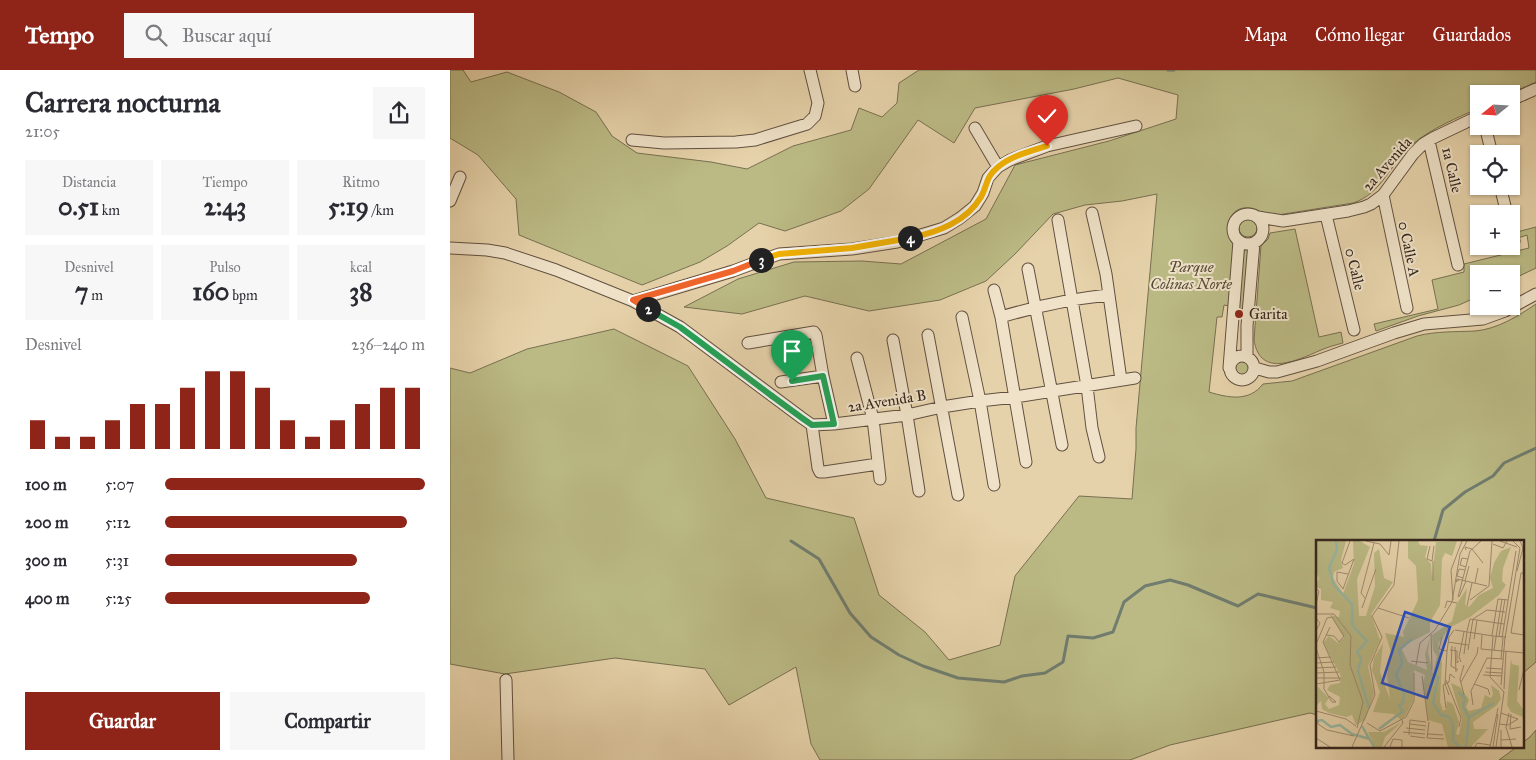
<!DOCTYPE html>
<html lang="es">
<meta charset="utf-8">
<style>
:root{--surface:#fff;--page:#f7f7f7;--text:#2b2b33;--muted:#7c7c81;--accent:#8f2418}
body{margin:0;font-family:"IM FELL Great Primer",serif;background:var(--page);color:var(--text);height:100vh;display:flex;flex-direction:column;font-size:19px;white-space:nowrap}
*{box-sizing:border-box;margin:0}
p{font-size:16px;color:var(--muted)}
.icon{flex:none;width:28px;height:28px;fill:none;stroke:currentColor;stroke-width:2;stroke-linecap:round;stroke-linejoin:round}
.map{position:relative;flex:1;overflow:hidden}
.panel{display:flex;flex-direction:column;background:var(--surface);width:450px}
.panel>*{flex:none}
.needle{width:32px;rotate:252deg}
.tools{position:absolute;left:1020px;top:15px;display:grid;gap:10px}
.tools a{display:grid;place-items:center;width:50px;height:50px;border-radius:0px;background:var(--surface);box-shadow:0 1px 4px #0004;font-size:25px}
.pin{position:absolute;display:grid;place-items:center;width:42px;height:42px;color:#fff;margin:-51px -21px;border-radius:50% 50% 50% 0;rotate:-45deg;box-shadow:0 0 5px #0007}
.pin .icon{rotate:45deg}
.km{position:absolute;width:25px;height:25px;margin:-12px;border-radius:50%;background:#222;color:#fff;font-size:14px;line-height:25px;text-align:center}
.round{display:grid;place-items:center;flex:none;width:52px;height:52px;border-radius:0px;background:var(--page)}
.overview{display:flex;align-items:center;justify-content:space-between;height:85px;padding:0 25px}
h1{font-size:28px;font-weight:800;line-height:38px}
.figures{display:grid;grid-template-columns:repeat(3,1fr);gap:8px;height:85px;padding:5px 25px}
.figures div{display:grid;align-content:center;border-radius:0px;background:var(--page);text-align:center}
.figures b{font-size:25px;font-weight:800}
.figures small{font-size:14px;font-weight:400}
.figures p{font-size:14px}
.chart{height:140px;padding:10px 25px}
.chart p{display:flex;justify-content:space-between}
.chart svg{width:100%;height:90px;margin-top:5px;stroke:var(--accent);stroke-width:6}
.button{display:flex;gap:10px;margin-top:auto;padding:10px 25px}
.button a{flex:1;height:58px;border-radius:0px;background:var(--accent);color:#fff;font-size:20px;font-weight:800;line-height:58px;text-align:center}
.button a+a{background:var(--page);color:var(--text)}
ul{padding:0 25px;list-style:none;font-size:16px}
li{display:grid;grid-template-columns:80px 60px 1fr;align-items:center;height:38px}
li i{height:12px;border-radius:6px;background:var(--accent)}
header{display:flex;align-items:center;gap:30px;box-sizing:border-box;height:70px;padding:0 25px;background:var(--accent);color:#fff}
header strong{font-size:24px}
nav{display:flex;gap:28px;margin-inline-start:auto;font-size:18px}
.search{width:350px;height:45px;background:var(--page);display:flex;align-items:center;gap:12px;box-sizing:border-box;padding:0 18px;border-radius:0px;color:var(--muted);font-size:19px}
main{display:flex;flex:1;min-height:0}
.map>svg:first-child{display:block}
.green{fill:#bbba85;stroke:#787051}
.lines{fill:none;stroke-linecap:round;stroke-linejoin:round}
.stream{stroke:#707d6f;stroke-width:3}
.minor-casing{stroke:#615040;stroke-width:13}
.minor{stroke:#efe2c8;stroke-width:11}
.split-1-casing{stroke:#fff;stroke-width:10}
.split-2-casing{stroke:#fff;stroke-width:10}
.split-3-casing{stroke:#fff;stroke-width:10}
.split-4-casing{stroke:#fff;stroke-width:10}
.split-5-casing{stroke:#fff;stroke-width:10}
.split-1{stroke:#22a559;stroke-width:6}
.split-2{stroke:#22a559;stroke-width:6}
.split-3{stroke:#f0652b;stroke-width:6}
.split-4{stroke:#f5b400;stroke-width:6}
.split-5{stroke:#f5b400;stroke-width:6}
.poi-dot{fill:#8f2418;stroke:#efe2c8;stroke-width:2}
.labels{text-anchor:middle;dominant-baseline:central;stroke-width:4;stroke-linejoin:round;paint-order:stroke}
.street-label{font-size:15px;fill:#35251d;stroke:#efe2c8}
.park-label{font-size:15px;font-style:italic;fill:#564a37;stroke:#efe2c8}
.poi-label{font-size:15px;fill:#35251d;stroke:#efe2c8;text-anchor:start}
.inset-river{fill:none;stroke:#97b8a5;stroke-width:2.5}
.inset-road{fill:none;stroke:#9f8d72;stroke-width:1}
.view{fill:#1d4ed8;fill-opacity:0.15;stroke:#1d4ed8;stroke-width:2.5}
.inset-edge{fill:none;stroke:#35251d;stroke-width:2.5}
</style>
<header>
<strong>Tempo</strong>
<div class="search"><svg class="icon" aria-label="search" viewBox="0 0 24 24"><circle cx="10" cy="10" r="6"/><path d="M15 15l6 6"/></svg>Buscar aquí</div>
<nav><a>Mapa</a><a>Cómo llegar</a><a>Guardados</a></nav>
</header>
<main>
<section class="panel">
<div class="overview"><div><h1>Carrera nocturna</h1><p>21:05</p></div><a class="round"><svg class="icon" aria-label="share" viewBox="0 0 24 24"><path d="M12 15V3M7 8l5-5 5 5M5 13v7h14v-7"/></svg></a></div>
<div class="figures">
<div><p>Distancia</p><b>0.51<small> km</small></b></div>
<div><p>Tiempo</p><b>2:43</b></div>
<div><p>Ritmo</p><b>5:19<small> /km</small></b></div>
</div>
<div class="figures">
<div><p>Desnivel</p><b>7<small> m</small></b></div>
<div><p>Pulso</p><b>160<small> bpm</small></b></div>
<div><p>kcal</p><b>38</b></div>
</div>
<div class="chart"><p><span>Desnivel</span>236–240 m</p>
<svg viewBox="0 0 160 44" preserveAspectRatio="none"><path d="M5 44V30M15 44V38M25 44V38M35 44V30M45 44V22M55 44V22M65 44V14M75 44V6M85 44V6M95 44V14M105 44V30M115 44V38M125 44V30M135 44V22M145 44V14M155 44V14"/></svg>
</div>
<ul>
<li><b>100 m</b>5:07<i style="width:100%"></i></li>
<li><b>200 m</b>5:12<i style="width:93%"></i></li>
<li><b>300 m</b>5:31<i style="width:74%"></i></li>
<li><b>400 m</b>5:25<i style="width:79%"></i></li>
</ul>
<div class="button"><a>Guardar</a><a>Compartir</a></div>
</section>
<div class="map">
<svg width="1086" height="690" viewBox="0 0 1086 690">
<rect width="100%" height="100%" fill="#e6d2aa"/>
<filter id="stains"><feTurbulence type="fractalNoise" baseFrequency=".004" numOctaves="4"/><feColorMatrix values="0 0 0 0 .2 0 0 0 0 .09 0 0 0 0 .02 0 0 0 .5 -.17"/></filter>
<radialGradient id="worn" r=".72"><stop offset=".6" stop-color="#630" stop-opacity="0"/><stop offset="1" stop-color="#630" stop-opacity=".3"/></radialGradient>
<path class="green" d="M0 0H13L21 12 57 2 109 22 146 42 162 66 187 83 261 92 297 99 343 76 401 60 409 38 432 47 447 33 449 13 469 0H1086V12L1060 24H1029V38C1007 48 982 58 963 74 941 92 932 124 903 133L815 147C806 134 784 134 779 151 776 161 782 165 784 173 785 179 783 187 782 193 781 207 780 221 779 236L774 235 772 247H767L759 322C779 328 799 332 813 314L842 311 967 266C986 261 1006 262 1025 261 1048 259 1068 246 1086 234V592L1072 604V471H867V645L860 643 720 675 680 690H370L361 674 346 597 279 635 255 599 165 588 55 604 0 594V298L20 303 77 279 164 259 238 296 285 369 316 428 404 448 429 525 475 562 499 590 550 575 565 506 629 426 682 429 686 379V358L707 124 672 131 635 135 603 144 565 184 536 211 490 230 419 241 355 226 292 244 234 237 288 209 344 192 412 191 451 194 536 149 565 95 659 71 726 49 728 25 668 8 624 19 525 38 504 73 468 50 419 119 391 141 335 161 309 153 277 176 250 192 192 215 69 165 66 129 28 85 0 68Z
M789 158a9 9 0 1 1 18 0a9 9 0 1 1-18 0Z
M1086 157V198L1061 210V204H1029V226L1009 235 968 246 926 261 924 254 988 239 982 210 1014 202V194L1079 178 1077 165 1068 168 1067 162Z
M845 159 869 267 891 262 893 273C885 275 878 277 871 280 848 290 810 309 804 270L811 176 818 169 820 163Z
M796 179H798L795 239 788 238 794 180Z
M784 298a9 9 0 1 1 18 0a9 9 0 1 1-18 0Z
M1086 660V690H1049L1068 676H1072V673L1080 667Z"/>
<g class="lines">
<path class="stream" d="M718 0H724
M341 471 369 489 400 543 421 567 449 585 473 596 508 608 554 612 572 606 595 603 613 592 618 566 643 568 663 562 674 532 695 516 720 510 738 515 788 536 808 524 867 538
M984 471 993 440 1015 422 1043 406 1054 393 1086 378"/>
<g class="minor-casing">
<path id="minor" d="M402 0 405 16
M1061 30 1086 19
M1035 56 1042 84
M525 58 548 97
M182 70 214 73 286 72 305 70 357 54 365 46 368 33 360 0
M979 71 1008 195
M1050 116 1057 144
M933 125 957 238
M0 131 10 107
M642 143 656 204 671 310
M783 159a15 15 0 1 1 30 0a15 15 0 1 1-30 0Z
M876 145 904 260
M808 147 833 151 898 141 914 137 921 134 933 125 963 84 973 74 983 68 1029 46
M608 150 637 316 642 358 649 387
M1061 162 1064 171
M0 178 37 180 55 183 106 200 183 231 230 257 352 348 362 355 384 354 457 345 492 337 530 331 565 327 685 308
M578 199 612 375
M544 220 551 247 576 392
M183 231 283 201 329 184 402 179 447 172 494 158 510 148 525 136 533 123 538 108 548 97 560 90 597 76 686 56
M512 247 530 331 544 415
M551 247C587 236 621 229 658 225
M478 265 508 425
M443 270 457 345 469 421
M298 273 364 262 366 265 373 306 384 354
M780 298a12 12 0 1 1 24 0a12 12 0 1 1-24 0Z
M797 287V256L804 173
M407 288 423 349 430 409
M779 298 789 171
M805 298 819 302H827L867 291 944 263 974 254 1033 249 1055 241 1086 224
M331 312 373 306
M362 355 368 398 370 402H374L428 394
M56 610 58 690"/>
</g>
<use href="#minor" class="minor"/>
</g>
<g class="lines">
<g class="split-1-casing">
<path id="split-1" d="M322 326 352 348 362 355 384 354 373 306 342 311"/>
</g>
<g class="split-2-casing">
<path id="split-2" d="M198 239 230 257 322 326"/>
</g>
<g class="split-3-casing">
<path id="split-3" d="M198 239 183 230 283 201 311 190"/>
</g>
<g class="split-4-casing">
<path id="split-4" d="M311 190 329 184 402 178 460 168"/>
</g>
<g class="split-5-casing">
<path id="split-5" d="M460 168C488 162 516 152 531 127 538 114 535 108 548 97 561 86 581 81 597 76"/>
</g>
<use href="#split-1" class="split-1"/>
<use href="#split-2" class="split-2"/>
<use href="#split-3" class="split-3"/>
<use href="#split-4" class="split-4"/>
<use href="#split-5" class="split-5"/>
</g>
<circle class="poi-dot" cx="789" cy="244" r="5"/>
<g class="labels">
<g class="street-label">
<text transform="translate(937 94) rotate(-49)">2a Avenida</text>
<text transform="translate(1002 100) rotate(77)">1a Calle</text>
<text transform="translate(959 179) rotate(78)">0 Calle A</text>
<text transform="translate(905 199) rotate(76)">0 Calle</text>
<text transform="translate(437 331) rotate(-9)">2a Avenida B</text>
</g>
<g class="park-label">
<text x="741" y="197">Parque<tspan x="741" dy="17">Colinas Norte</tspan></text>
</g>
<g class="poi-label">
<text x="799" y="244">Garita</text>
</g>
</g>
<g transform="translate(866 470)">
<rect width="208" height="208" fill="#e6d2aa"/>
<path d="M0 1H30L25 20 27 28 18 32 17 38 27 54 38 24 37 1H44L54 7 41 39 43 76H50L59 46 58 13 63 9 68 38 77 42 55 74 64 100 52 126 58 154 49 180 40 185 36 175 30 177 13 173 6 169 5 161 0 166V145L13 158 9 164 13 169 23 165 24 157 11 150 14 145 24 143 25 136 7 103 13 96 22 103 28 98 14 75 23 77 24 71 14 68 17 62 5 60V49L0 47 3 38 0 32ZM92 1H102L104 5 112 6 109 17 115 24 116 38 120 2 141 1 136 16 129 13 126 19 124 65 114 82V92L85 107 92 122 111 130 109 114 114 97 112 112 117 134 121 116 117 110 116 95 136 81 140 65 151 48 149 65 153 67 163 55 177 48 174 38 178 23 185 11 195 7 187 28 186 41 190 45 183 55 154 77 133 88 122 104 126 123 124 162 127 171 130 169 131 161 137 164 143 182 140 194 143 195 146 179 135 143 144 147 153 160 150 167 153 171 165 168 169 155 175 158 177 154 175 145 183 151 185 159 181 165 157 182 158 189H172L155 207H132L126 184 112 180 107 143 109 135 98 130 97 161 89 176 85 180 78 174 57 172 64 152 56 130 58 118 67 103 64 132 74 159 71 135 75 112 69 93 88 97 87 92 102 60 100 26 92 18ZM195 119 196 124 203 126 201 161 207 169V177L195 172 191 165ZM86 182 69 197 66 207H59L52 192H68Z" fill="#bbba85"/>
<path class="inset-river" d="M20 1 21 9 13 28 18 45 36 64V85L51 101 41 112 45 119 42 131 53 168M124 123 119 134 122 138 117 163 125 175 133 177 137 185V201L144 207M142 152 149 158 147 166 153 178 150 207M153 177 178 163M0 181 6 180 15 187 24 185 36 194 54 199M46 186 58 207M63 189 87 171 83 166 87 163 88 154 80 135 86 123 83 110 96 99"/>
<path class="inset-road" d="M34 1 26 23 29 25 38 19M50 1 64 4 73 15 75 1M184 1 201 7M177 4 187 8 191 1M114 6 111 19 116 21 118 6M150 10 149 7 156 9 167 23M150 27 144 25 146 18 152 19M201 31 207 8 204 1M208 33H205L195 93 208 95M147 38 141 36 143 29 149 30M143 40 140 42 141 39 171 46M117 41V21M149 41 153 26M159 43 162 28M0 48 3 51 0 65M27 49 38 19M27 49 21 41V32L32 34M142 57 154 11 165 1M143 57 150 41M49 58 45 53 58 3M137 60 135 30 146 1M154 60 173 46 176 1M151 66 156 43M46 68 60 29M62 68 93 78M129 68 131 61 141 63M0 74H18L35 96 34 125 47 162 41 188M0 78 4 83 0 91M139 90 177 96M151 91 154 79 188 84M115 94 116 130M166 95 165 109 208 113M176 95 182 59 192 60M183 96 189 59M126 97 123 109 131 111M186 98 200 11M189 98 204 8 197 1M158 99 161 80M1 102 11 78 16 77 28 96 23 102 18 96 10 95M7 102 14 87M132 102 152 105M136 106 135 126 142 130M139 107 140 132M0 108 8 132V149L16 162H20L13 156M134 110 141 111V123L143 121M152 110 157 79 171 70 189 72M178 110 186 59M148 114 151 92M0 118 15 117M185 119 187 98M95 121 112 123M145 122 143 117 148 92M0 123 18 122M100 125 104 103 119 90 136 62 144 14 151 1M148 125 144 139 148 155M0 128 20 127M170 128 186 129M169 132 186 133M0 133 23 132M167 135 186 136M106 136 112 181M0 138H25M130 140 145 178 143 187M145 142 161 114 162 107M0 144 24 140 7 102M158 144 172 149 174 155M185 145 189 97M188 149 190 111M203 150 208 129M133 155 129 144 131 111 133 97 138 90M157 165 155 151 171 118 187 119M130 168 127 145 133 142 134 134 139 138M0 171 30 179 40 186M193 173 190 187 196 207M195 174 194 189 205 187M2 181V184L11 190 38 196M51 183 64 191 90 177 98 161V133M94 184 110 186M183 184 192 185 202 179 185 173M90 188 109 190M185 190V207M87 192 109 194M112 194 127 195M93 195 94 180 110 182M94 196 109 198M0 198 14 207M111 198 128 199M111 198 113 182M185 200 200 199M36 207 59 155 54 125 66 97 56 76 78 45 83 1M68 207 87 183 86 180M74 207 77 199 86 200V207M159 207 161 203 174 205M174 207 182 168M177 207 182 174M180 207 188 152 174 137 177 96 190 97"/>
<path class="view" d="M89 72 134 87 111 158 66 143Z"/>
<rect width="208" height="208" class="inset-edge"/>
</g>
<rect width="100%" height="100%" filter="url(#stains)"/>
<rect width="100%" height="100%" fill="url(#worn)"/>
</svg>
<div class="tools">
<a><svg class="needle" viewBox="-14 -14 28 28"><path d="M0-13l5 13h-10z" fill="#e53935"/><path d="M0 13l5-13h-10z" fill="#7c7c81"/></svg></a>
<a><svg class="icon" aria-label="locate" viewBox="0 0 24 24"><circle cx="12" cy="12" r="6"/><path d="M12 2v4M12 18v4M2 12h4M18 12h4"/></svg></a>
<a>+</a>
<a>−</a>
</div>
<div class="pin" style="left:342px;top:311px;background:#1e9e55"><svg class="icon" aria-label="arrive" viewBox="0 0 24 24"><path d="M6 21V4h12l-3 4 3 4H6"/></svg></div>
<div class="pin" style="left:597px;top:76px;background:#d93025"><svg class="icon" aria-label="check" viewBox="0 0 24 24"><path d="M5 12l5 5 9-10"/></svg></div>
<b class="km" style="left:198px;top:239px">2</b>
<b class="km" style="left:311px;top:190px">3</b>
<b class="km" style="left:460px;top:168px">4</b>
</div>
</main>
